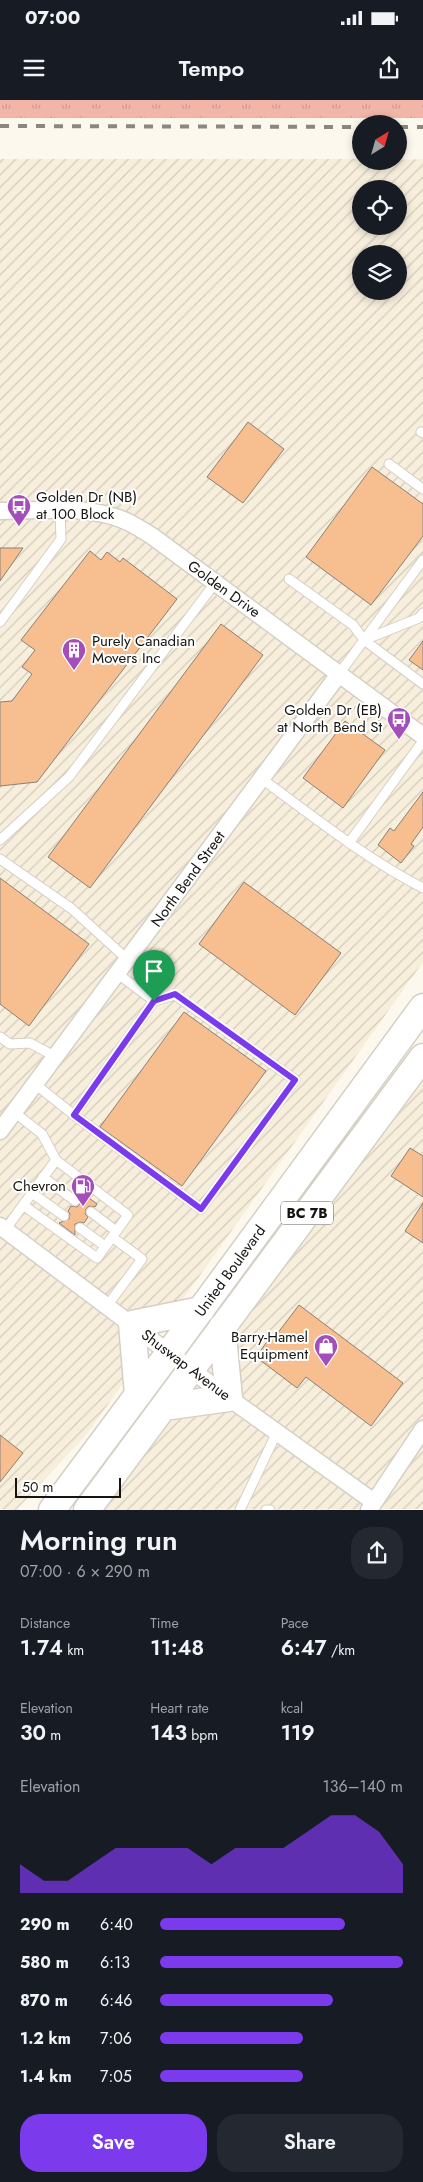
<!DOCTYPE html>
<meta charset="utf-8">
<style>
:root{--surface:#171b24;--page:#242831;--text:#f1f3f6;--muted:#9ea1a6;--accent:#7c3aed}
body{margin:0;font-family:Jost,sans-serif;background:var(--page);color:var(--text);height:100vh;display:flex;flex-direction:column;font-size:19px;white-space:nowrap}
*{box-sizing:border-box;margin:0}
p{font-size:16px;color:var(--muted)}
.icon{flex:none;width:28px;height:28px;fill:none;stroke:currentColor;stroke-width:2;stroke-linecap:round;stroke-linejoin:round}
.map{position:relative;height:1410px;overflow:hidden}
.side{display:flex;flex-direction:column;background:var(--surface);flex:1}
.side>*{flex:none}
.needle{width:32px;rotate:37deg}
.buttons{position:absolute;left:352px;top:15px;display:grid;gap:10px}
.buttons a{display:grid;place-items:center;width:55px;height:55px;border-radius:50%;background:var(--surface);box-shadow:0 2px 8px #0003;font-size:25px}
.scale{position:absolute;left:15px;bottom:12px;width:106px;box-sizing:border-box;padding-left:5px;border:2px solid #161410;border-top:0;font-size:14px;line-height:18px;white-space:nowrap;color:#161410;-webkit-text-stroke:4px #fff;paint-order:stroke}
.pin{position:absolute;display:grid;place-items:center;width:42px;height:42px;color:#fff;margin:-51px -21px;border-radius:50% 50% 50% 0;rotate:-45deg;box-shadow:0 0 5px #0007}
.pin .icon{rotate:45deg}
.round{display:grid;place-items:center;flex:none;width:52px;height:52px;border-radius:20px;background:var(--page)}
.overview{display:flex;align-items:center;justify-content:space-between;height:85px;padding:0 20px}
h1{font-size:28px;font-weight:600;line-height:38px}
.figures{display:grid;grid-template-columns:repeat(3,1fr);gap:8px;height:85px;padding:5px 20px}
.figures div{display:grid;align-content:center}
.figures b{font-size:21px;font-weight:600}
.figures small{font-size:14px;font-weight:400}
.figures p{font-size:14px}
.chart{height:140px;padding:10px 20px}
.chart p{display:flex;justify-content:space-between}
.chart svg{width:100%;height:90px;margin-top:5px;fill:var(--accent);opacity:.7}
.primary-button{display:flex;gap:10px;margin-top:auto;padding:10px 20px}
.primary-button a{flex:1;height:58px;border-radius:20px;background:var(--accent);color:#fff;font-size:20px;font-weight:600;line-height:58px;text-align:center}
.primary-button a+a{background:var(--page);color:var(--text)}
ul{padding:0 20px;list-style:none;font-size:16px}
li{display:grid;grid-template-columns:80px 60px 1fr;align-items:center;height:38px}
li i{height:12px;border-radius:6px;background:var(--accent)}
.status{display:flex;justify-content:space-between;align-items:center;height:35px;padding:0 25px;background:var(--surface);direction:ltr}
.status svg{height:14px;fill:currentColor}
header{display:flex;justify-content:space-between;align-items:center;height:65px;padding:0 20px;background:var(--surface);font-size:22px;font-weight:600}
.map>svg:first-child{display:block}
.industrial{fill:url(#industrial-furrows);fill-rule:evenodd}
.grass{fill:url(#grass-tufts)}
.building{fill:#f7be90;stroke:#898078}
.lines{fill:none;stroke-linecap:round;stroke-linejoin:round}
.service-casing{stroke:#d5d0c5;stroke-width:11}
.minor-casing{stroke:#d5d0c5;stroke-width:19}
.primary-casing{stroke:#d5d0c5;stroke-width:29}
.service{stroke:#fff;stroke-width:9}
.minor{stroke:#fff;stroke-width:16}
.primary{stroke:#fff;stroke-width:26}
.rail{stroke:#8b8780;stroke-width:4;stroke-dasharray:9 9;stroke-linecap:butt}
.route-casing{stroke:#fff;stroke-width:10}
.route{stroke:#7c3aed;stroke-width:6}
.labels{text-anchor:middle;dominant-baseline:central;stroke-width:4;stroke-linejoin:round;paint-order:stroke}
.shield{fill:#fff;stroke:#5c5a58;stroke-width:1}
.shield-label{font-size:14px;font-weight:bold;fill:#161410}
.poi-label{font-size:15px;fill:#161410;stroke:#fff;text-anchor:end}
.street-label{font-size:15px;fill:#161410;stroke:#fff}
</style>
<div class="status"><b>07:00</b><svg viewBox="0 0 49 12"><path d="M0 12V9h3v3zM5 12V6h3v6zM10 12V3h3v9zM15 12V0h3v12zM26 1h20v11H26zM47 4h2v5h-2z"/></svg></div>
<header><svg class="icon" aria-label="menu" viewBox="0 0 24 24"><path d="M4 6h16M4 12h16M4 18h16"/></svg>Tempo<svg class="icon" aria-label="share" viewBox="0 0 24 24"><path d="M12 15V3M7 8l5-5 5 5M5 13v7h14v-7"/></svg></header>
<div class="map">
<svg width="423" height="1410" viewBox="0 0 423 1410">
<defs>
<pattern id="industrial-furrows" width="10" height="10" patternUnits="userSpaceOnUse" patternTransform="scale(1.25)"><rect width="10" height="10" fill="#f7eedc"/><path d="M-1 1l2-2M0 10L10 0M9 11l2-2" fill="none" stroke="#d3cbbc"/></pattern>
<pattern id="grass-tufts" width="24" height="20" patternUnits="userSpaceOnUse" patternTransform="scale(1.25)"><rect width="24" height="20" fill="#f1b6a7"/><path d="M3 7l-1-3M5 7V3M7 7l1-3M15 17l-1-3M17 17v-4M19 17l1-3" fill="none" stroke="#ce9c8f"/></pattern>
</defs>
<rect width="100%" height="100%" fill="#fdf8ed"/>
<path class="industrial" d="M0 59H361V61L423 59V862L87 1334 16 1410 0 1409ZM361 89H399V126H361ZM361 154H399V191H361Z
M423 982V1409L94 1410 121 1375Z"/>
<path class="grass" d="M0 0H423V18H0Z"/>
<path class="building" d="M248 322 284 349 243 403 207 377Z
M372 367 423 404V436L371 505 306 457Z
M0 448H23L0 481Z
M90 451 101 460 107 452 120 462 123 458 177 499 37 682 0 686V602L12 601 32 574 22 567 35 550 21 540Z
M221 524 263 555 90 788 48 757Z
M423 541V570L409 560Z
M345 621 385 650 343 708 303 678Z
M423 692V727L411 744 414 746 401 763 378 745 390 728 394 731Z
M0 778 89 844 29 926 0 904Z
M244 782 341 853 295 915 199 844Z
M184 912 266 971 182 1086 100 1027Z
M410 1048 423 1056V1097L391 1076Z
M81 1092 97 1104 95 1107 89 1106 86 1109 85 1114 88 1117 84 1123 80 1122 75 1124V1135L59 1123 69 1119 70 1114 68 1111 71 1106 77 1107 80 1104 81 1099 78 1096Z
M423 1103V1143L405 1131Z
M299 1205 403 1283 371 1326 306 1277 297 1288 256 1257 271 1236 274 1238Z
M0 1335 23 1353 0 1382Z"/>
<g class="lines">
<g class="service-casing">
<path id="service" d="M421 332 423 333
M389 364 423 389
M289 479 353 525 364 540 423 584
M0 522 61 439 60 411
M364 540 419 518 423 513
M339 574 423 460
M262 679C314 717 365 758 423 788
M0 740 69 677 215 483
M349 743 423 641
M0 759 72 809 128 860
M0 937 10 944 30 943 56 957
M35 984 74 1015 154 901 118 874
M74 1015 201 1109 295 980 175 895 154 901
M43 1077 75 1101
M32 1093 64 1116
M23 1105 97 1158 128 1115 56 1060
M91 1112 116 1131
M80 1128 105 1146
M5 1130 56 1060 42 1034 14 1012
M107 1206 142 1159 112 1137
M240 1410 277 1332
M266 1410H270"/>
</g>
<g class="minor-casing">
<path id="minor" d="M0 411C40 411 91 404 128 422 136 426 144 431 152 436L423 636
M0 1031 339 574
M0 1126 229 1298 374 1402
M369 1410 423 1329"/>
</g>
<g class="primary-casing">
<path id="primary" d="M138 1295 132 1224 201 1210
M164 1307 229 1298 222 1227
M52 1410 169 1253 423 907
M87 1410 423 957"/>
</g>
<use href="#service" class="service"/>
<use href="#minor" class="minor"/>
<use href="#primary" class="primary"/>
<path class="rail" d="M0 26 361 27
M399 27H423"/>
</g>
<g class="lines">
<g class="route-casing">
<path id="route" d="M175 894 295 980 201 1109 74 1015 154 901Z"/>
</g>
<use href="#route" class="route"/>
</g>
<defs>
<g id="bus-pin" transform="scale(1.25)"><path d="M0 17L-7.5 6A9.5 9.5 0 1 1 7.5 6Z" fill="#a44ebb" stroke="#fff"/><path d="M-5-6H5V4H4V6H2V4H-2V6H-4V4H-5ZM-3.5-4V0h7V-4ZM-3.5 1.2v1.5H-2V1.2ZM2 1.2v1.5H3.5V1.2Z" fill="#fff"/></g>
<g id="building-pin" transform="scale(1.25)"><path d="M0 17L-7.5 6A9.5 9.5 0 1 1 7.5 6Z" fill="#a44ebb" stroke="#fff"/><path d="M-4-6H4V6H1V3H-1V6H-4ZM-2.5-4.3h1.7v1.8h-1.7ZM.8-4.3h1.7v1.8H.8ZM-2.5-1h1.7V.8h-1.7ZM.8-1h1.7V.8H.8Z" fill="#fff"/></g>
<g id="fuel-pin" transform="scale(1.25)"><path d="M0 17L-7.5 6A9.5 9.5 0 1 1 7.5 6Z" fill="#a44ebb" stroke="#fff"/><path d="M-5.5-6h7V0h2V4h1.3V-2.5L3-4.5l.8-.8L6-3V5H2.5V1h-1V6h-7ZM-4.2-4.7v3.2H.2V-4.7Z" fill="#fff"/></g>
<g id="shop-pin" transform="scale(1.25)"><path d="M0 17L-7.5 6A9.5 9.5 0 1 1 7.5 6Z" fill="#a44ebb" stroke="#fff"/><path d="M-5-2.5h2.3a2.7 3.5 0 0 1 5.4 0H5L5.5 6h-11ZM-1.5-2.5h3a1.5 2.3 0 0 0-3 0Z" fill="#fff"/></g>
</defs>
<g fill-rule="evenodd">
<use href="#bus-pin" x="19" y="406"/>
<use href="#building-pin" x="74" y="550"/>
<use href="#bus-pin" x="399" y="619"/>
<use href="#fuel-pin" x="83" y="1086"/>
<use href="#shop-pin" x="326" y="1246"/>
</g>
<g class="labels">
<rect class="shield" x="281" y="1101.5" width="52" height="23" rx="4"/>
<g class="shield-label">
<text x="307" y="1113">BC 7B</text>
</g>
<g class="poi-label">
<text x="36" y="397" text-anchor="start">Golden Dr (NB)<tspan x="36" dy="17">at 100 Block</tspan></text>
<text x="92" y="541" text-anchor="start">Purely Canadian<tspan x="92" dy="17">Movers Inc</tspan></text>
<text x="382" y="610">Golden Dr (EB)<tspan x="382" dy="17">at North Bend St</tspan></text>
<text x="66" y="1086">Chevron</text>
<text x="308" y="1237">Barry-Hamel<tspan x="308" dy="17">Equipment</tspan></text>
</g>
<g class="street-label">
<text transform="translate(224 489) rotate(36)">Golden Drive</text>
<text transform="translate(188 779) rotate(-54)">North Bend Street</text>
<text transform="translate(230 1171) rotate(-54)">United Boulevard</text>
<text transform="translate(186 1265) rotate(37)">Shuswap Avenue</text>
</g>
</g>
</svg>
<div class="buttons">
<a><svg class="needle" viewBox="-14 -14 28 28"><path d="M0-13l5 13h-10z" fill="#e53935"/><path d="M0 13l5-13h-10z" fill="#9ea1a6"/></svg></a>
<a><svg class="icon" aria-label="locate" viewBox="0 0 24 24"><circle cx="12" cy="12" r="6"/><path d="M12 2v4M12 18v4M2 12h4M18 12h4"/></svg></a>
<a><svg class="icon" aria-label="layers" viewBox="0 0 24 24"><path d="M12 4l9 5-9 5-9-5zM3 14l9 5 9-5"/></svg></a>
</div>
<div class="scale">50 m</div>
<div class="pin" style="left:154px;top:901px;background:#1e9e55"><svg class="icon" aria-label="arrive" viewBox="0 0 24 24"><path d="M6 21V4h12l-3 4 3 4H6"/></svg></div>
</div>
<section class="side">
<div class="overview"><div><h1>Morning run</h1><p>07:00 · 6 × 290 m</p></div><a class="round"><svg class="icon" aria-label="share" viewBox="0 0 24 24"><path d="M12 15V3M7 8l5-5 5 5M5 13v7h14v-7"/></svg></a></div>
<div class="figures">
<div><p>Distance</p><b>1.74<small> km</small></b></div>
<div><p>Time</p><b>11:48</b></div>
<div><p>Pace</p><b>6:47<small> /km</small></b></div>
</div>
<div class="figures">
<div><p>Elevation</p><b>30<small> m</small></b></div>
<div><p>Heart rate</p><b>143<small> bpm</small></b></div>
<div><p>kcal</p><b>119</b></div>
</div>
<div class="chart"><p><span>Elevation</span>136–140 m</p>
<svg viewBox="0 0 160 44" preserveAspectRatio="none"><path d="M0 44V30L10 38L20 38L30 30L40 22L50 22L60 22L70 22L80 30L90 22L100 22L110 22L120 14L130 6L140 6L150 14L160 30V44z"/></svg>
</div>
<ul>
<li><b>290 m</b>6:40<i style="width:76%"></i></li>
<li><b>580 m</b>6:13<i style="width:100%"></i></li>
<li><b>870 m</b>6:46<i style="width:71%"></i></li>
<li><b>1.2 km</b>7:06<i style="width:59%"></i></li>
<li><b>1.4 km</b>7:05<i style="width:59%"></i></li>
</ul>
<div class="primary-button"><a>Save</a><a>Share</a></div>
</section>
